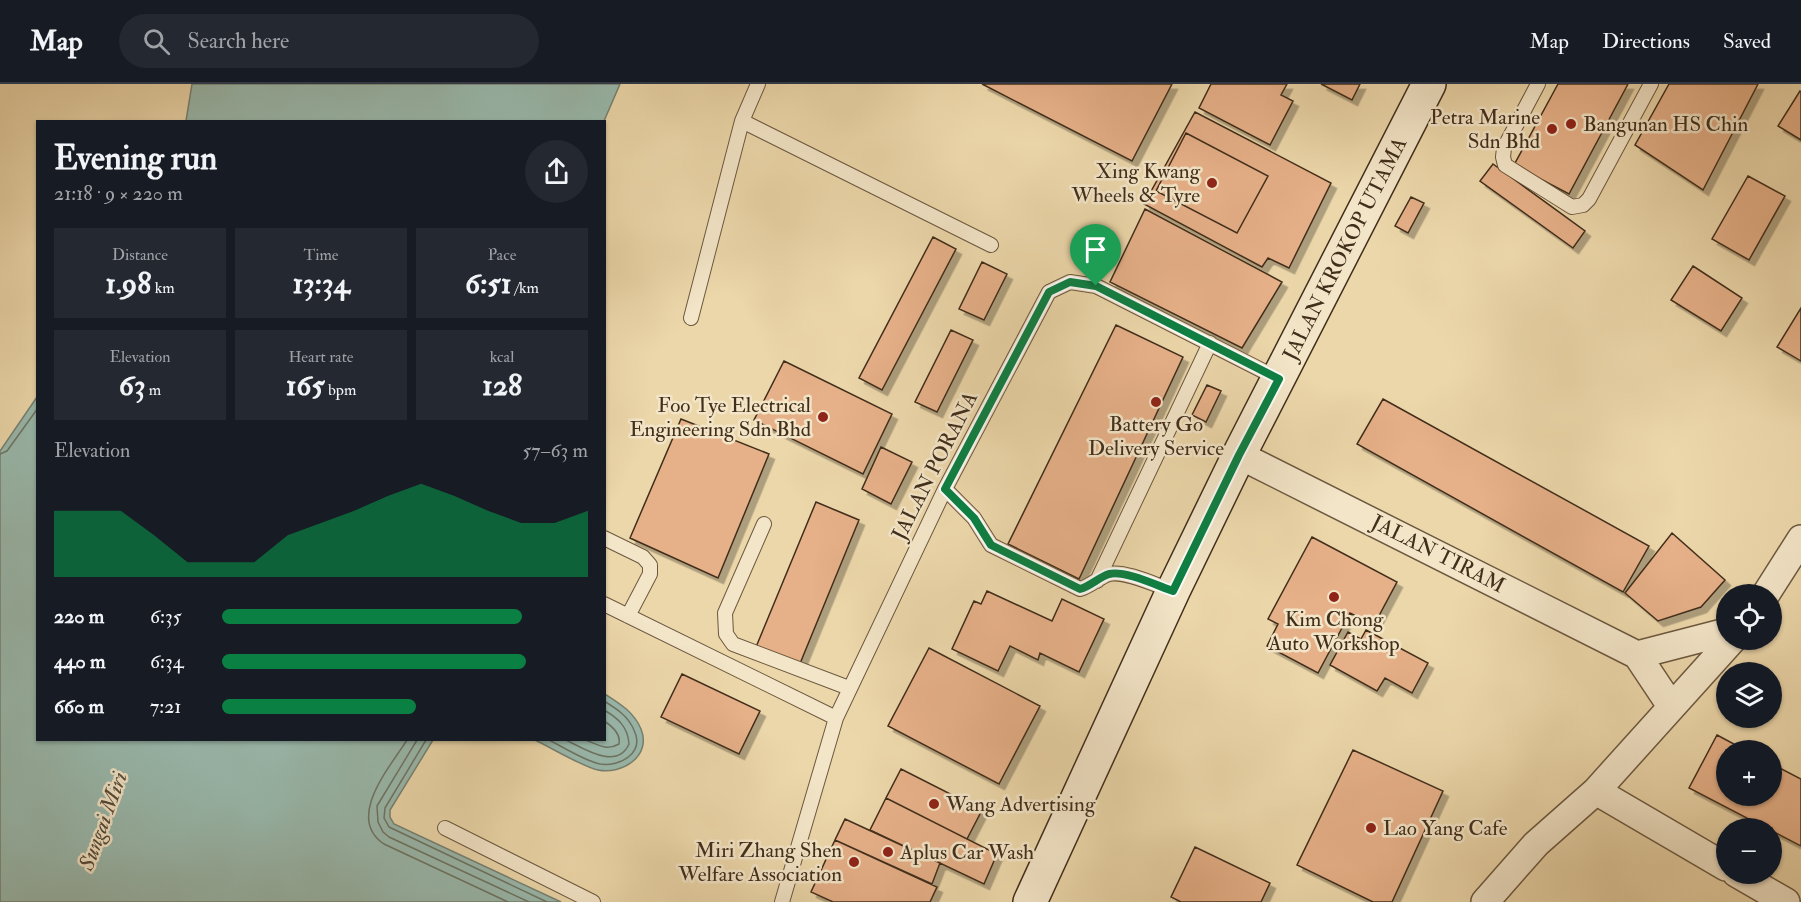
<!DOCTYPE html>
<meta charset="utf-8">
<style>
:root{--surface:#171b24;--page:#242831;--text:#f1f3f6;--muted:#9ea1a6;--line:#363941;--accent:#0b8043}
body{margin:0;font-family:"IM FELL Double Pica",serif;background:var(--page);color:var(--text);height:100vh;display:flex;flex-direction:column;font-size:22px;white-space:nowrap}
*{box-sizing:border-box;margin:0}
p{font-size:20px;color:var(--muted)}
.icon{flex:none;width:33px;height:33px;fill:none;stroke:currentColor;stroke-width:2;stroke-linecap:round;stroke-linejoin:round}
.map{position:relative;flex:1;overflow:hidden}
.drawer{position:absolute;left:36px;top:36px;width:570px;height:621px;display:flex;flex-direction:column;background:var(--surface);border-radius:0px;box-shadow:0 2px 4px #0004}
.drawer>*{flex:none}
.controls{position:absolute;left:1716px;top:500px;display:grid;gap:12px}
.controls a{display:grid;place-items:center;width:66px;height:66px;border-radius:50%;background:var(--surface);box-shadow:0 2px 4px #0004;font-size:30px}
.pin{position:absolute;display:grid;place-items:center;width:51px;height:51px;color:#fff;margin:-62px -26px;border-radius:50% 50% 50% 0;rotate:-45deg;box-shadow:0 0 6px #0007}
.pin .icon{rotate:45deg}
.round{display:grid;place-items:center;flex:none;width:63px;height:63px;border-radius:32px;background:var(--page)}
.head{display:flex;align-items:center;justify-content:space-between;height:102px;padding:0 18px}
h1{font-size:33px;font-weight:700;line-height:45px}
.metrics{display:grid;grid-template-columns:repeat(3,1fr);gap:9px;height:102px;padding:6px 18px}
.metrics div{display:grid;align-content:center;border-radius:0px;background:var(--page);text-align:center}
.metrics b{font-size:30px;font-weight:700}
.metrics small{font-size:16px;font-weight:400}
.metrics p{font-size:16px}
.chart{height:168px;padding:12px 18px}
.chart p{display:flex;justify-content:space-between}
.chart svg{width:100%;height:108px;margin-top:6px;fill:var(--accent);opacity:.7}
ul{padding:0 18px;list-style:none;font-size:20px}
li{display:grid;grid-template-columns:96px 72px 1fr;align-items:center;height:45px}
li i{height:15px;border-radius:8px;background:var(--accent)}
header{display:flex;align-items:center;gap:36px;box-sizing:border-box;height:84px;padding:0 30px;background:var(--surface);border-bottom:2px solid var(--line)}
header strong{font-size:28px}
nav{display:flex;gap:33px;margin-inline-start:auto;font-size:21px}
.search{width:420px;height:54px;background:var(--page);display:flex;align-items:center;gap:15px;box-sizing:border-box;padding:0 21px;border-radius:33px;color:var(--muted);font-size:22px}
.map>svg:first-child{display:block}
.water{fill:#99b9ad;stroke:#768173;stroke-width:1.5}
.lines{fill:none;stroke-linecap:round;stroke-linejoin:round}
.shore{stroke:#6d7464;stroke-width:1.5}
.building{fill:#e6b088;stroke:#412e1b;stroke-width:1.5;filter:url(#shadow)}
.lane-casing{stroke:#6c583f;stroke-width:16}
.street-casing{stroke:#6c583f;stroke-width:30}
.secondary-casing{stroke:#412e1b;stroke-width:36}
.lane{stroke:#f3e5c8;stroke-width:14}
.street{stroke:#f3e5c8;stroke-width:27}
.secondary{stroke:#f3e5c8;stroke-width:33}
.route-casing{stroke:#fff;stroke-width:12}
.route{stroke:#0b8043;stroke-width:8}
.poi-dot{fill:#8f2418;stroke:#f3e5c8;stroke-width:2}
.labels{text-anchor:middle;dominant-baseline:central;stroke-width:5;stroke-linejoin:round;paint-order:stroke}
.poi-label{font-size:21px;fill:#412e1b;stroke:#f3e5c8;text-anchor:end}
.street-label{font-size:21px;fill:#412e1b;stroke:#f3e5c8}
.water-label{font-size:22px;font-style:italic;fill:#534a38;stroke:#f3e5c8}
</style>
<header>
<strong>Map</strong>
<div class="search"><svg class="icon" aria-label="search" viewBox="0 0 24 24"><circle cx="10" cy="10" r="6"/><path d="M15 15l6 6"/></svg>Search here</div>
<nav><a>Map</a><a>Directions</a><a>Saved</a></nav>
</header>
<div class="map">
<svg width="1801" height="818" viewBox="0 0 1801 818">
<defs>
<filter id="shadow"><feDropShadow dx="5.5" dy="5.5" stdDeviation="0" flood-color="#0004"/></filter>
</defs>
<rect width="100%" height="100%" fill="#ecd7aa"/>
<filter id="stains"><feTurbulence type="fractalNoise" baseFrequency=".00333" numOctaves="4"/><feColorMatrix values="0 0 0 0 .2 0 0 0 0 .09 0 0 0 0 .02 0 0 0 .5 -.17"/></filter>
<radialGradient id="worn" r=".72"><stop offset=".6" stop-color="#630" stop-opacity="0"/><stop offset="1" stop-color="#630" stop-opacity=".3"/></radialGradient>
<path class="water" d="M192 0H620L604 37H186Z
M37 313 38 656H433L390 726V733L394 740 561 818H0V367Z
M605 610C619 619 634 628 641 645 652 672 622 691 598 686 583 683 550 663 535 656H604Z"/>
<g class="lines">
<path class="shore" d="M0 370 7 367 38 324
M407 656C390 683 345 734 384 760L508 818
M417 656 377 722 378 738 383 748 389 753 529 818
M426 656 385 724 384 734 389 743 547 818
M549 656C563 663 585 677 600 680 620 683 645 669 634 646 628 632 617 625 604 617
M566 656C583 664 617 687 629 660 628 643 618 634 604 626
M586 656C598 661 607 667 619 660 621 650 612 642 604 637"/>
</g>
<path class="building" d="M982 0H1172L1132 77Z
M1211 0H1287L1281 11 1293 17 1270 61 1199 24Z
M1321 0H1360L1352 16Z
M1558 0H1628L1569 110 1514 81Z
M1669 0H1758L1703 106 1635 61Z
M1800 7 1801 8V56L1778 42Z
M1195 28 1331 99 1289 184 1268 174 1262 183 1144 120Z
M1186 49 1268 92 1237 149 1156 107Z
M1493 80 1585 147 1573 164 1480 97Z
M1748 92 1785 112 1749 176 1712 155Z
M1411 113 1424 119 1408 149 1395 142Z
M1145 125 1282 198 1242 264 1110 198Z
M933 153 956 165 882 306 859 294Z
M982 178 1007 190 984 236 959 225Z
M1693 182 1742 214 1721 247 1671 216Z
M1801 224V277L1777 263Z
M1116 241 1183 273 1079 495 1008 460Z
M951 246 973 256 937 328 915 318Z
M784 277 892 330 863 390 754 336Z
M1207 301 1221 307 1206 338 1192 331Z
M1383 315 1649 462 1623 508 1357 360Z
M681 335 769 370 718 494 630 454Z
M881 363 912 378 891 420 862 405Z
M816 418 859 436 799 582 756 563Z
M1672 449 1725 496 1701 523 1658 537 1625 509Z
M1312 453 1397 498 1374 541 1350 529 1318 589 1267 562 1278 540 1268 535Z
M987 507 1052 537 1062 515 1104 535 1079 588 1040 569 1038 576 1010 562 998 587 952 565 974 517 981 520Z
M1366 546 1428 579 1412 609 1385 594 1377 607 1330 581 1348 548 1361 555Z
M929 564 1040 622 999 700 888 642Z
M682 590 760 627 739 670 661 633Z
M1717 651 1745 666H1726V711H1772V680L1801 695V762L1772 747V744H1766L1689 704Z
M1353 666 1443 707 1392 818H1373L1297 781Z
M901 685 982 726 967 755 886 714Z
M886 714 997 770 984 800 870 746Z
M845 735 940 779 932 800 835 756Z
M835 756 937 803 930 818H833L811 808Z
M1195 763 1270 799 1261 818H1181L1171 813Z"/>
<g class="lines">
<g class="lane-casing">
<path id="lane" d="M758 0 742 37 991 161
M1538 0 1504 64 1503 73 1505 81 1572 123 1583 121 1589 115 1651 0
M691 234 742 37
M945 405 974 434 991 461 1080 505C1091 502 1099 493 1109 490 1125 486 1158 502 1173 507
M764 440 725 529 726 550 733 560 849 604
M604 454 643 473 650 481V490L628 532
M1097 497 1210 259
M604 520 836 634
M445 744 593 818
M782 818 836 634 945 405 1049 208 1070 198 1096 202 1279 295"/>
</g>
<g class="street-casing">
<path id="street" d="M1239 371 1637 571 1671 622
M1766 510 1801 455
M1637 571 1726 548
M1726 783 1596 707 1733 555
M1736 789 1786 818
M1485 818 1536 760 1596 707"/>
</g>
<g class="secondary-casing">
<path id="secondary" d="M1030 818 1173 507 1239 371 1429 0"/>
</g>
<use href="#lane" class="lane"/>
<use href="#street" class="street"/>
<use href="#secondary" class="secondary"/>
</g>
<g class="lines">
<g class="route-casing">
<path id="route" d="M1070 198 1096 202 1279 295 1239 371 1173 507C1158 502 1125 486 1109 490 1099 493 1091 502 1080 505L991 461 974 434 945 405 1049 208Z"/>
</g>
<use href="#route" class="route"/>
</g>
<g class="poi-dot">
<circle cx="1571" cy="40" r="6"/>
<circle cx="1552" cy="45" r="6"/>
<circle cx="1212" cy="99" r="6"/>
<circle cx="1156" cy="318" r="6"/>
<circle cx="823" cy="333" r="6"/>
<circle cx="1334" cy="513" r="6"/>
<circle cx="934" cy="720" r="6"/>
<circle cx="1371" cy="744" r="6"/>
<circle cx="888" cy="768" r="6"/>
<circle cx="854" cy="778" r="6"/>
</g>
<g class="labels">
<g class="poi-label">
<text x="1540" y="33">Petra Marine<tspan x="1540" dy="24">Sdn Bhd</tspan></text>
<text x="1583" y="40" text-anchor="start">Bangunan HS Chin</text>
<text x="1200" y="87">Xing Kwang<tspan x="1200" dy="24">Wheels &amp; Tyre</tspan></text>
<text x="811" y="321">Foo Tye Electrical<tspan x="811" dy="24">Engineering Sdn Bhd</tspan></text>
<text x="1156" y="340" text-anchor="middle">Battery Go<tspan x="1156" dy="24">Delivery Service</tspan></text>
<text x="1334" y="535" text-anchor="middle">Kim Chong<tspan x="1334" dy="24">Auto Workshop</tspan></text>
<text x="946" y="720" text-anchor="start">Wang Advertising</text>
<text x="1383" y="744" text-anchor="start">Lao Yang Cafe</text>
<text x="842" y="766">Miri Zhang Shen<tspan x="842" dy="24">Welfare Association</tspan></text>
<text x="900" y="768" text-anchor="start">Aplus Car Wash</text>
</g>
<g class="street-label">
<text transform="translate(1345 165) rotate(-63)">JALAN KROKOP UTAMA</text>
<text transform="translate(935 382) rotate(-63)">JALAN PORANA</text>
<text transform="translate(1438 470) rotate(27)">JALAN TIRAM</text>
</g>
<g class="water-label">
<text transform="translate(103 737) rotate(-70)">Sungai Miri</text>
</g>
</g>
<rect width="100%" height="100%" filter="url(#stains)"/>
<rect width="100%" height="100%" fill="url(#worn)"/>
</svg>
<div class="controls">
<a><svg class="icon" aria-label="locate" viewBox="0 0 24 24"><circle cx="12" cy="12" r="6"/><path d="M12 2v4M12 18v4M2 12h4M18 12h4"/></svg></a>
<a><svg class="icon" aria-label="layers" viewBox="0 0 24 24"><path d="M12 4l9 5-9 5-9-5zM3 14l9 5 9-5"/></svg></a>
<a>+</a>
<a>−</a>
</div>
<div class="pin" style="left:1096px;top:202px;background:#1e9e55"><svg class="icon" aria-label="arrive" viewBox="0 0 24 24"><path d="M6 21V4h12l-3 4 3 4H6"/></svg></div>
<section class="drawer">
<div class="head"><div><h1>Evening run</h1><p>21:18 · 9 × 220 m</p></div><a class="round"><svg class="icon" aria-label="share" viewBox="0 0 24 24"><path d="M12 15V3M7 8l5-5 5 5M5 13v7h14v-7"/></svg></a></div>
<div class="metrics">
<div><p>Distance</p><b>1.98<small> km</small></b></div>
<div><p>Time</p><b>13:34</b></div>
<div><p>Pace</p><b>6:51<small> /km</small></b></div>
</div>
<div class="metrics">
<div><p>Elevation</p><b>63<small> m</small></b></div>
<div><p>Heart rate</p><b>165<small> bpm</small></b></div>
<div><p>kcal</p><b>128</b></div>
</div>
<div class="chart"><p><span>Elevation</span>57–63 m</p>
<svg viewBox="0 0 160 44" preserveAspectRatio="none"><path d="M0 44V17L10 17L20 17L30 27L40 38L50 38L60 38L70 27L80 22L90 17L100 11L110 6L120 11L130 17L140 22L150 22L160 17V44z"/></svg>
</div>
<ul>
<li><b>220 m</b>6:35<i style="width:82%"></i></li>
<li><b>440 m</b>6:34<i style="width:83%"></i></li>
<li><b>660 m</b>7:21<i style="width:53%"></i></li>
</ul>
</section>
</div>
